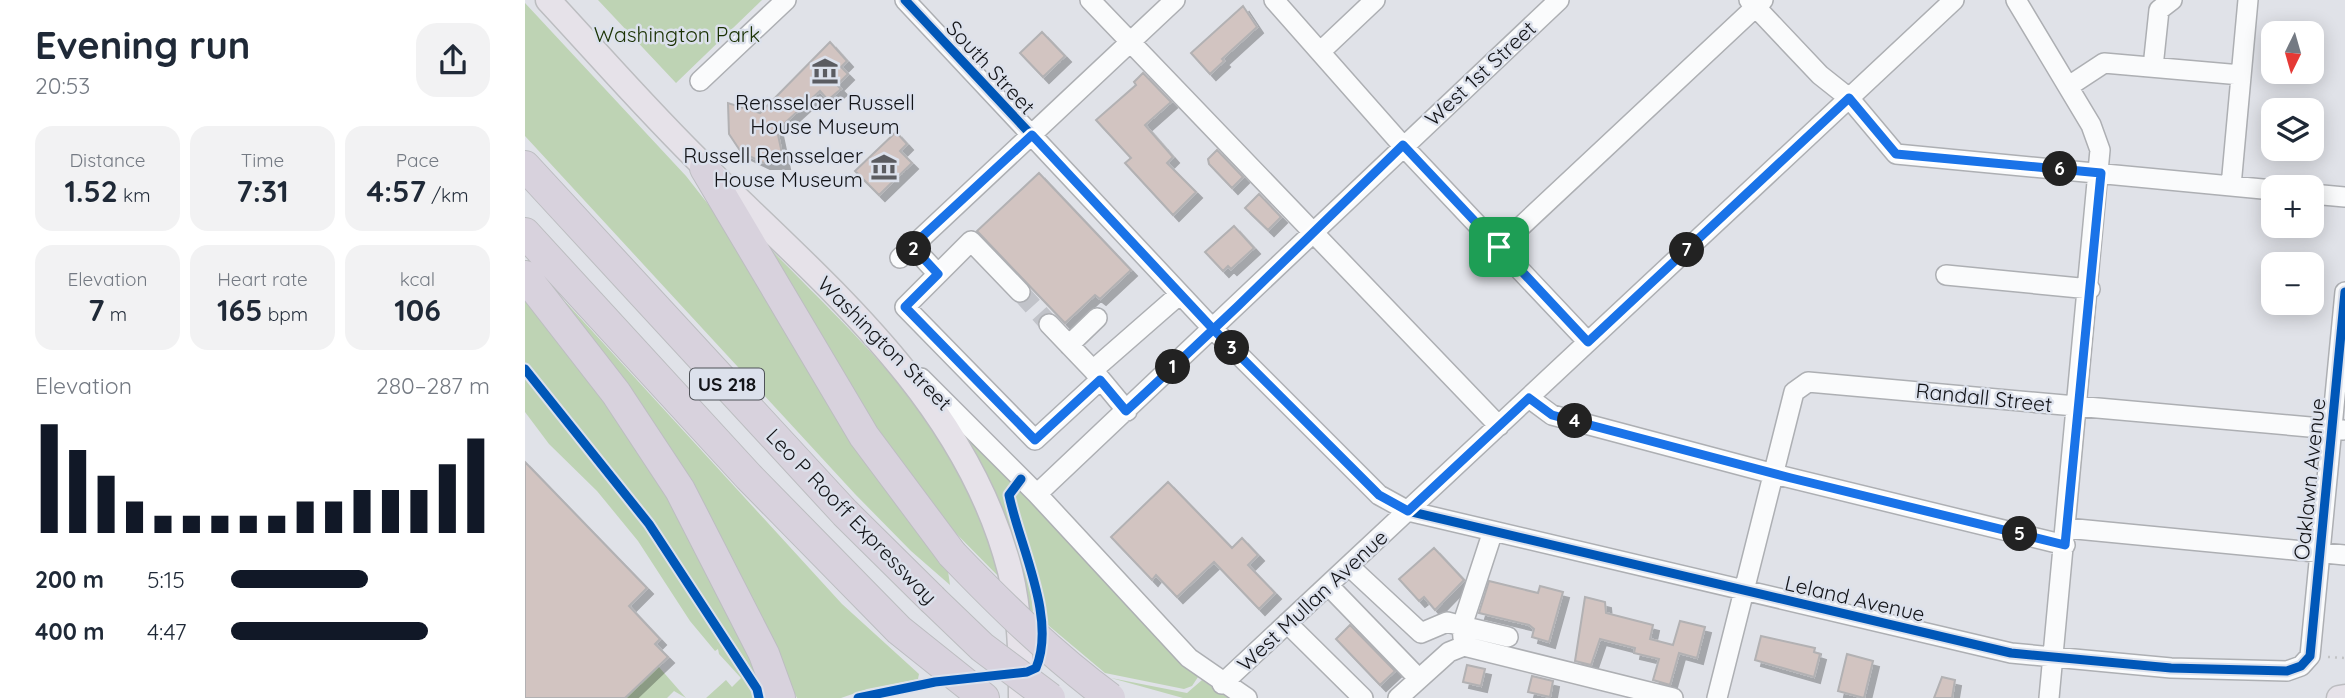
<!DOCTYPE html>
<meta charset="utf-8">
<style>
:root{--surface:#fff;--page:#f2f2f3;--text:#1f2937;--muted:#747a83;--accent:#111827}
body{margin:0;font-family:Quicksand,sans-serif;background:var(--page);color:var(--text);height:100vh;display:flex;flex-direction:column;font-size:26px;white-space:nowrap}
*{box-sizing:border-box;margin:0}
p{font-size:23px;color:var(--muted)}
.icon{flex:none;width:38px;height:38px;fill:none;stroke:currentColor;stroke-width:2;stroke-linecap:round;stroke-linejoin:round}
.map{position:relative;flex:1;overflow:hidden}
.panel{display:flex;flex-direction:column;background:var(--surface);width:525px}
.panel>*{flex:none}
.needle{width:46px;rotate:185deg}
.buttons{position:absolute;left:1736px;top:21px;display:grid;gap:14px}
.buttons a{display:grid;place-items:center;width:63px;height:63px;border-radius:14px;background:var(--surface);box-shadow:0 4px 18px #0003;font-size:35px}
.pin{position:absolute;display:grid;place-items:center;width:60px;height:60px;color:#fff;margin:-30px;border-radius:14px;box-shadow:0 4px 10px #0006}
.km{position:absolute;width:35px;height:35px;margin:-18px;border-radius:50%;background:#222;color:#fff;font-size:19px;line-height:35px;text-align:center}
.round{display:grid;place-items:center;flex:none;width:74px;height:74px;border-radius:21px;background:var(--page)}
.summary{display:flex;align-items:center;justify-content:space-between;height:119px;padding:0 35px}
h1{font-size:38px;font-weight:800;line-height:52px}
.figures{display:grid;grid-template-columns:repeat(3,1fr);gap:10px;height:119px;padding:7px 35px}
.figures div{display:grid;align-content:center;border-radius:18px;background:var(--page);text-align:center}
.figures b{font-size:30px;font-weight:800}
.figures small{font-size:19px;font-weight:400}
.figures p{font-size:19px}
.chart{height:196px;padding:14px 35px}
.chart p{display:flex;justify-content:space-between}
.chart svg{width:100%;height:126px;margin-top:7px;stroke:var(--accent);stroke-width:6}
ul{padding:0 35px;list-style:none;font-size:23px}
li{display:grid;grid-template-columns:112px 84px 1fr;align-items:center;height:52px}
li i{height:18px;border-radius:9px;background:var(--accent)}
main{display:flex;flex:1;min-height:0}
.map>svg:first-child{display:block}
.green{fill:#bed3b4}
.building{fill:#d2c4c1;stroke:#b2b1b3;stroke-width:2;filter:url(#shadow)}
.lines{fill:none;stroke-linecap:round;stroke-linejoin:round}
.minor-tunnel{stroke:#c1c3c9;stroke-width:19;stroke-dasharray:19 10;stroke-linecap:butt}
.minor-casing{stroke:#adafb3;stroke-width:22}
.major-casing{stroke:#bcbdc0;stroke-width:27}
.highway-casing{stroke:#bcbdc0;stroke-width:32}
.path{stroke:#c2c3c5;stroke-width:2.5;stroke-dasharray:2 5;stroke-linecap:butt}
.minor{stroke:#fafbfc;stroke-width:19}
.major{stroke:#e6e2e9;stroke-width:24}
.highway{stroke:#d8d2dd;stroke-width:30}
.highway-bridge-casing{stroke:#bcbdc0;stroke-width:32;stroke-linecap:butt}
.highway-bridge{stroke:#d8d2dd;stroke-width:30}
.cycleway-casing{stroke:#dce1ec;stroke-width:13}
.cycleway{stroke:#0057b8;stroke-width:9}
.route-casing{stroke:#fff;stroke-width:14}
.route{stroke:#1a73e8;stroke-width:9}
.labels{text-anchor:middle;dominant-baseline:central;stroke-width:5;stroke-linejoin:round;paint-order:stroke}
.shield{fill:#dce1ec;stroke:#4f5258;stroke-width:2}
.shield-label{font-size:19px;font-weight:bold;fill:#131418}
.park-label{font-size:21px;fill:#193102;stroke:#dce1ec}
.street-label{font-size:21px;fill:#131418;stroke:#dce1ec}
.poi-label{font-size:21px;fill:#131418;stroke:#dce1ec}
</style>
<main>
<section class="panel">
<div class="summary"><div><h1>Evening run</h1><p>20:53</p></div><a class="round"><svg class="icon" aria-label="share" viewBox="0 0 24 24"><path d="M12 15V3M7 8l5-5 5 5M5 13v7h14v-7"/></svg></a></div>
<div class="figures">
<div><p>Distance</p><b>1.52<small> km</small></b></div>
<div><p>Time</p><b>7:31</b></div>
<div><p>Pace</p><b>4:57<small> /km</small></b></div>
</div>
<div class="figures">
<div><p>Elevation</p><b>7<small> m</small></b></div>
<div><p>Heart rate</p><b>165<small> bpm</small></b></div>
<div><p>kcal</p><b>106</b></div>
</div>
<div class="chart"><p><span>Elevation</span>280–287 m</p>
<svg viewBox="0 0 160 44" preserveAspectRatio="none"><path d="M5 44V6M15 44V15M25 44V24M35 44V33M45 44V38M55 44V38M65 44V38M75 44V38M85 44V38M95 44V33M105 44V33M115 44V29M125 44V29M135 44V29M145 44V20M155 44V11"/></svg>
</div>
<ul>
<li><b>200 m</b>5:15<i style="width:53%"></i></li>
<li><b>400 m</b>4:47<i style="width:76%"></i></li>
</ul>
</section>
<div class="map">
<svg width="1820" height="698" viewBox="0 0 1820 698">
<defs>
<filter id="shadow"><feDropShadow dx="6" dy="6" stdDeviation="0" flood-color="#0004"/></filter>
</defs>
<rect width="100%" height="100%" fill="#e0e2e8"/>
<path class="green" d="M73 0H237L151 83Z
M0 3 161 176 201 227 422 564 425 585 386 551 330 494 0 136Z
M231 234C302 309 411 405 451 499 461 525 468 554 477 580L408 510 362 450Z
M15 274 317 604 394 674 393 679 342 689 316 698H272L249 653Z
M0 294 125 459 244 698H239L222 662 134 533 0 364Z
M0 374 121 526 214 666 229 698H181L201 680 207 687 216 678 194 654 193 649 190 651 165 621 113 541 72 491 24 444 0 412Z
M429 420 487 481 481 489 479 501 504 577 508 612 503 608Z
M493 488 626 632 673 677 667 686 659 689 580 673 517 620C519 577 497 538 487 498Z
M133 666 161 698 149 691 142 698H100Z
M586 678 662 693 677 680 703 698H658Z"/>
<path class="building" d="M718 6 732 27 697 59 699 61 685 74 666 53Z
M517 32 540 56 518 77 495 53Z
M305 42 322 61 316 67 323 74 312 85 316 89 303 100 295 91 252 130 259 163H239L216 152 204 134 203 103 235 113Z
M618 73 646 102 620 125 648 157 642 163 671 192 648 215 600 163 606 158 571 120 611 85 609 82Z
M371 132 382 144 375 151 387 163 354 195 330 171Z
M692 150 718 177 707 188 684 164 683 159Z
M514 173 606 270 575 299 570 295 540 323 452 231Z
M734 194 756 217 743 230 720 208Z
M709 226 729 248 706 269 703 266 698 271 680 252Z
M0 462 122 588 104 606 135 639 130 644 143 657 100 698H0Z
M643 482 707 548 717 538 733 555 723 565 750 593 734 609 689 562 652 597 631 575 627 580 586 537Z
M909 548 939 580 910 610 899 597 894 601 874 579Z
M964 581 1013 593 1015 586 1038 592 1024 642 1007 637 1009 629 1004 625 954 613Z
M1060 597 1080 602 1081 613 1128 625 1125 639 1148 645 1155 621 1180 627 1172 658 1154 653 1145 685 1128 680 1134 659 1109 653 1110 648 1075 639 1066 665 1050 661Z
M825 625 870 671 855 685 811 639Z
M1236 636 1290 648 1289 652 1295 654 1289 677 1230 660Z
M1322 654 1348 661 1339 698 1313 691Z
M942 665 960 669 956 686 938 682Z
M1007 676 1028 681 1025 697 1003 692Z
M1417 677 1430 680 1427 698H1409Z"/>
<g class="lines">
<path class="minor-tunnel" d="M495 292 524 324"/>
<g class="minor-casing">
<path id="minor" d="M380 0 688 329 854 495 883 511 1486 653 1646 668 1762 671 1776 666 1785 656 1820 292
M565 0 974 426
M749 0 878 146 1063 342
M1224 0 1295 75 1324 98 1371 154 1748 190
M1491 0 1566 125 1575 150 1524 698
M795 52 850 0
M1628 67 1634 10 1647 0
M175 81 261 0
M1544 86 1579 63 1716 75
M1706 186 1723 0
M1787 194 1820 197
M387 246 413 274
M974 247 1238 0
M375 258 650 0
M1421 275 1565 289
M495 292 446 241 380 307 510 440 575 380
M524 324 568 370
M544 345 572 318
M396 378 512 494 664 658 722 698
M1004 398 1027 415 1249 474 1540 545
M602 411 568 370 655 294
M512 494 1034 0
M1541 528 1820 555
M824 566 896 633 922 622 937 626 968 531
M803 585 894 679
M762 623 838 698
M938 638 937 626 983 637
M697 684 1429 0
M873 698 924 652 939 646 1148 698
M1192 698 1269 392 1283 382 1818 430"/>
</g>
<g class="major-casing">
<path id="major" d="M23 0C76 57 127 116 183 170 303 287 442 402 485 571 495 612 496 656 496 698
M1814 698 1820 697"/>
</g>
<g class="highway-casing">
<path id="highway" d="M0 166 320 513 407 599
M180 168 339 436 427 554
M0 233 224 477 374 630 459 698
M0 276 91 393 155 490 239 654 255 698"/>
</g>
<path class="path" d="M1803 657 1820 658"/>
<use href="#minor" class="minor"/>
<use href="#major" class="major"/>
<use href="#highway" class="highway"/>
<g class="highway-bridge-casing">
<path id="highway-bridge" d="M427 554C477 606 527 655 585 698
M407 599 457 647 525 698"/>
</g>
<use href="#highway-bridge" class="highway-bridge"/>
<g class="cycleway-casing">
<path id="cycleway" d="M380 0 688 329 854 495 883 511 1486 653 1646 668 1762 671 1776 666 1785 656 1820 292
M0 369 124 524 232 689 234 698
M333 698 410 682 502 672 511 668C532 618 494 545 484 495L496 479"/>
</g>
<use href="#cycleway" class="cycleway"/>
</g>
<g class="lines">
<g class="route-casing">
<path id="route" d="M974 247 878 145 713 306C676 341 639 376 601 411L575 380 510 440 380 307 413 274 387 246 507 135 688 329 854 495 883 511 1004 398 1027 415 1266 478 1540 545 1576 173 1371 154 1324 98 1063 342 974 247"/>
</g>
<use href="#route" class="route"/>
</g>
<defs>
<g id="museum-bare" transform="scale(2.1)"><path d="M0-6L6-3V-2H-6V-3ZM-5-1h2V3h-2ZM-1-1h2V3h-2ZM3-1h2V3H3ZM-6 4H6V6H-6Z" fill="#5b5c61" stroke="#dce1ec" stroke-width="2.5" paint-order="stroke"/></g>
</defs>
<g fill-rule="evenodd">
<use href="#museum-bare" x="300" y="71"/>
<use href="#museum-bare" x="359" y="167"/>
</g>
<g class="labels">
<rect class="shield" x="165" y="368.5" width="74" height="31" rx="5"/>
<g class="shield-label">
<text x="202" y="384">US 218</text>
</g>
<g class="park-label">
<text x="152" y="34">Washington Park</text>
</g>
<g class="street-label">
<text transform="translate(466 67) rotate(47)">South Street</text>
<text transform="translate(955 73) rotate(-43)">West 1st Street</text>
<text transform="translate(360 343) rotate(45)">Washington Street</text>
<text transform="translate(1459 397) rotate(6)">Randall Street</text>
<text transform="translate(1784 479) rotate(-84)">Oaklawn Avenue</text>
<text transform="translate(327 516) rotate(46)">Leo P Rooff Expressway</text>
<text transform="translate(1330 598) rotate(13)">Leland Avenue</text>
<text transform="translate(787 600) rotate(-43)">West Mullan Avenue</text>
</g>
<g class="poi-label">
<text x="300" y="102">Rensselaer Russell<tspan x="300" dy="24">House Museum</tspan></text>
<text x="338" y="155" text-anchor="end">Russell Rensselaer<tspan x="338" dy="24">House Museum</tspan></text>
</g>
</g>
</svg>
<div class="buttons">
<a><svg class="needle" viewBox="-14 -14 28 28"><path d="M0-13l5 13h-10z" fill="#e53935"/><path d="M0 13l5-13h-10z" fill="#747a83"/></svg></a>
<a><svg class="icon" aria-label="layers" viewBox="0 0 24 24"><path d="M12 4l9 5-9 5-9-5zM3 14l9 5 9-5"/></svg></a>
<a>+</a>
<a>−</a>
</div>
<div class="pin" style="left:974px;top:247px;background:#1e9e55"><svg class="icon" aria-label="arrive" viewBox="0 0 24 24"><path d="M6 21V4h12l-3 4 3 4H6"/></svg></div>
<b class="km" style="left:648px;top:367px">1</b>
<b class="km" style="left:389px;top:249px">2</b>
<b class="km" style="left:707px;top:348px">3</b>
<b class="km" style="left:1050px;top:421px">4</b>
<b class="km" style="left:1495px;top:534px">5</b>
<b class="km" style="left:1535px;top:169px">6</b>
<b class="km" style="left:1162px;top:250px">7</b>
</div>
</main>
